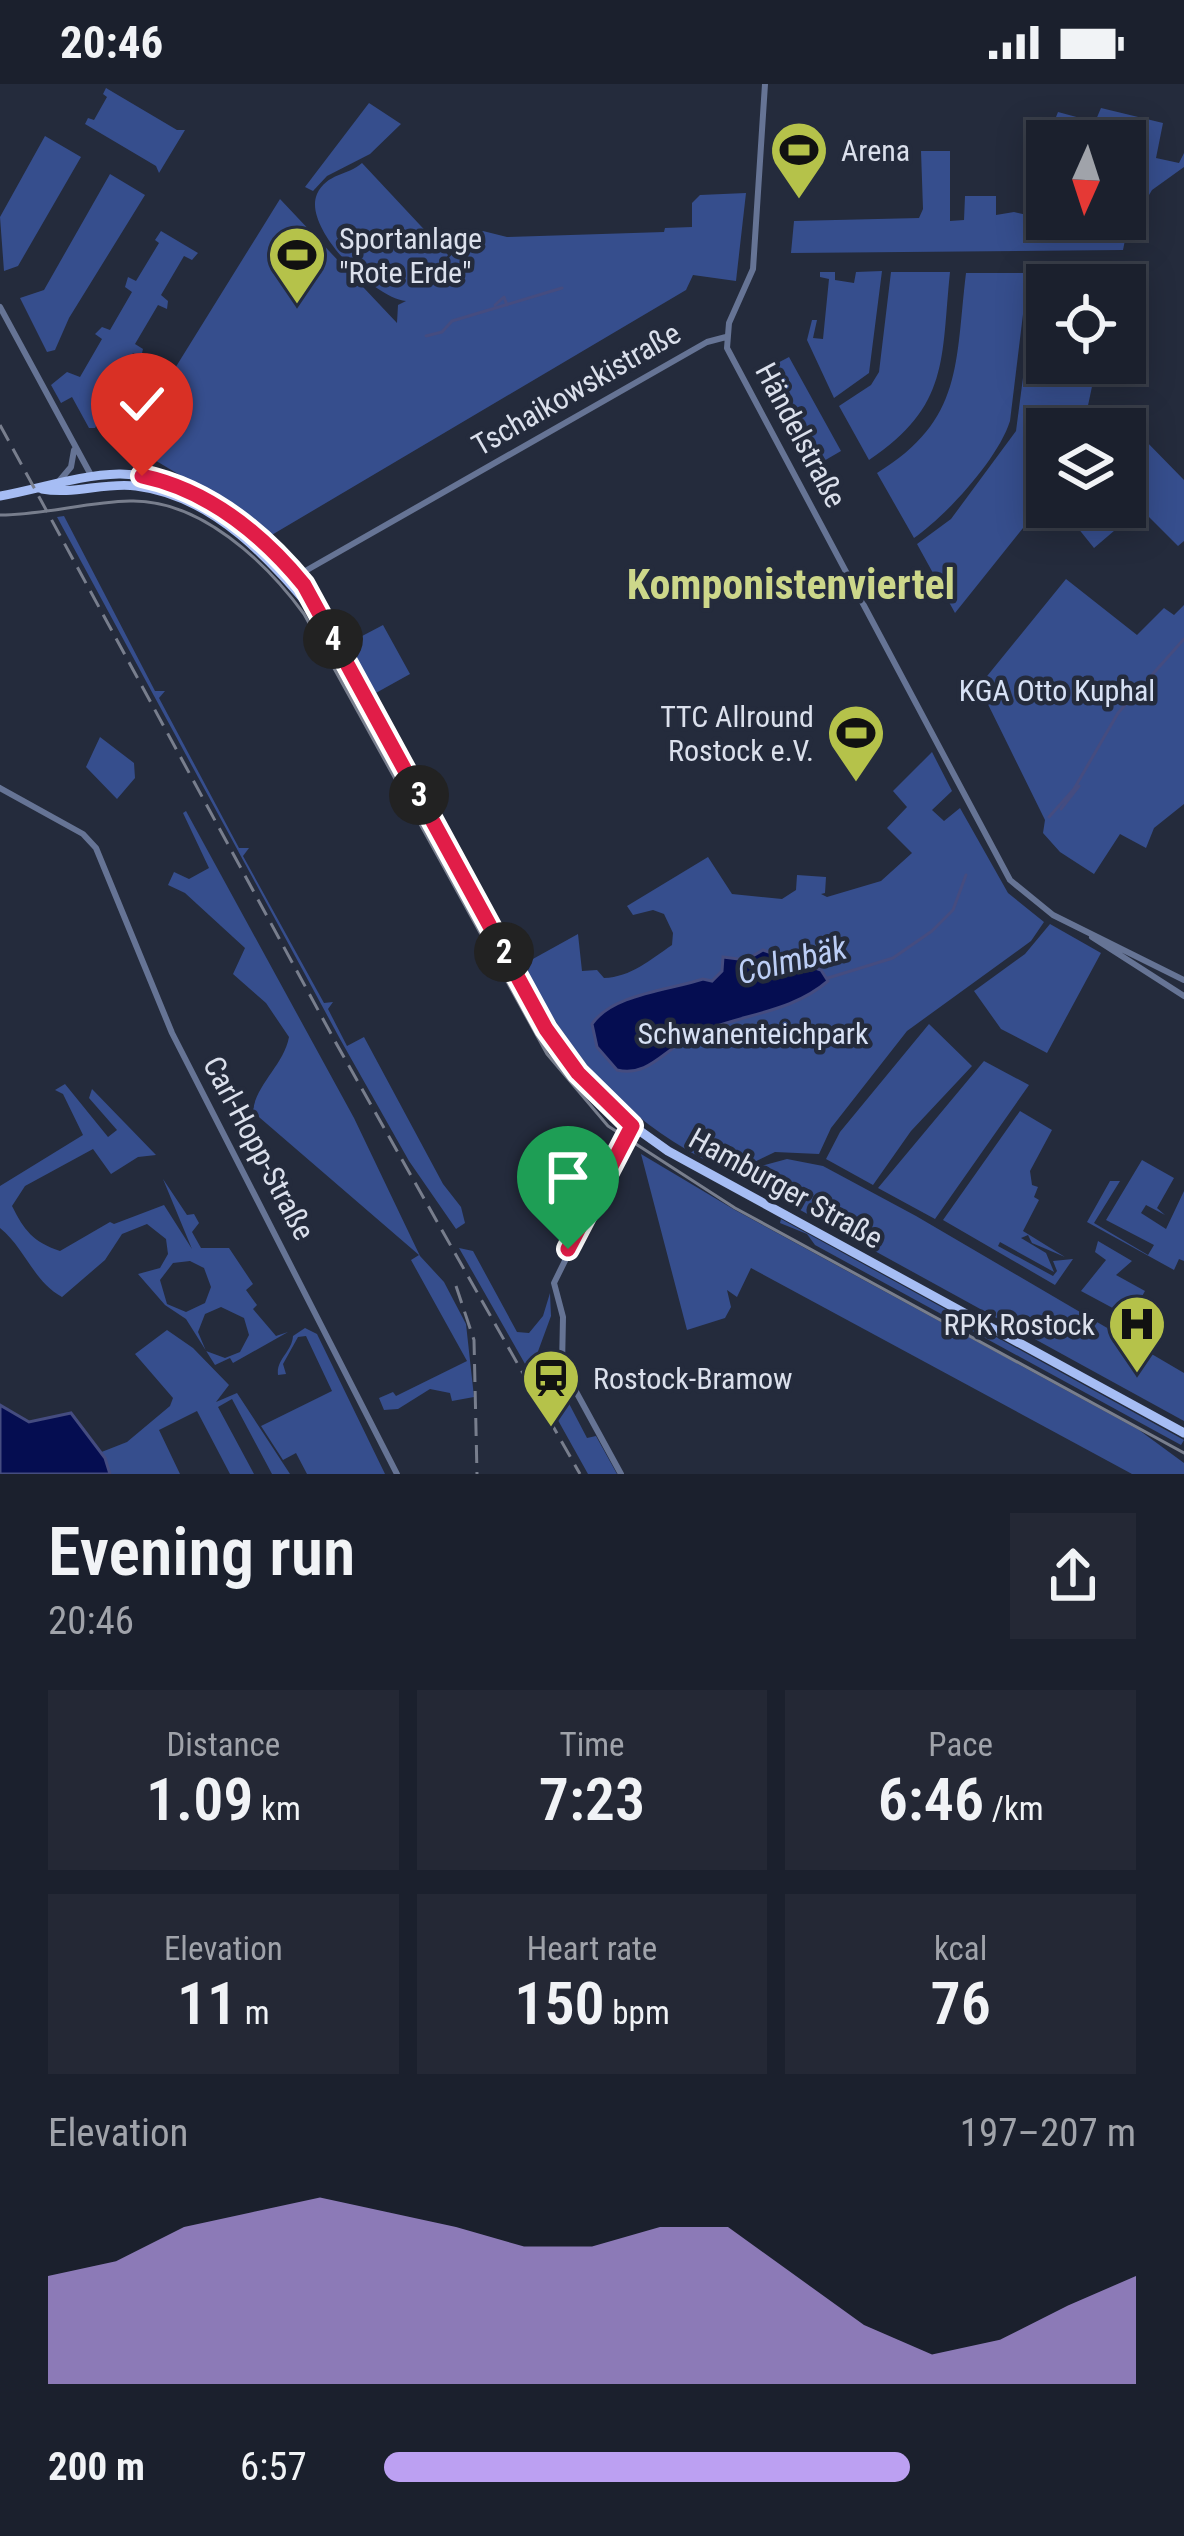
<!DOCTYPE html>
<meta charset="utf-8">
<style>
:root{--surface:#1b202d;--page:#242835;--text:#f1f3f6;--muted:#a0a3aa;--line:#393e49;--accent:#bca0f2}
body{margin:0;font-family:"Roboto Condensed",sans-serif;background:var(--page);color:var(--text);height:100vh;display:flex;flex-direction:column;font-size:45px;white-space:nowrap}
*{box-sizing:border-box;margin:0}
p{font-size:39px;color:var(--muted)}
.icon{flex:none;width:66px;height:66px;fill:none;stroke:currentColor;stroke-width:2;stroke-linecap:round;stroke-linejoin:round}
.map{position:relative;height:1390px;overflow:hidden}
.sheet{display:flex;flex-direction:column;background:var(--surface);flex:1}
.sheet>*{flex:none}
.needle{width:78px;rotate:183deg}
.fabs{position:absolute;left:1026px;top:36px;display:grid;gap:24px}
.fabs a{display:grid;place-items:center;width:120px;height:120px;border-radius:0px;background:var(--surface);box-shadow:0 6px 30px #0003,0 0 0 3px var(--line);font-size:60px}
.pin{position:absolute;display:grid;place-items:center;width:102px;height:102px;color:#fff;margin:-123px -51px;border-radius:50% 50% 50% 0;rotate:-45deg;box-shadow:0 0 12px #0007}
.pin .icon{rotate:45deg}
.km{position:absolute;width:60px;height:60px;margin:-30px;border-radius:50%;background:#222;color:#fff;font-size:33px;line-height:60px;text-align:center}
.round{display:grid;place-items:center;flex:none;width:126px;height:126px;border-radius:0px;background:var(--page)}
.headline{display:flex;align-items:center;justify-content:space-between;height:204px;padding:0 48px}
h1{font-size:66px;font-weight:600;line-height:90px}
.figures{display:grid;grid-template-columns:repeat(3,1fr);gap:18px;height:204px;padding:12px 48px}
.figures div{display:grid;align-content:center;border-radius:0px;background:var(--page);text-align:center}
.figures b{font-size:60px;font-weight:600}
.figures small{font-size:33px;font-weight:400}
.figures p{font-size:33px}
.chart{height:336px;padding:24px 48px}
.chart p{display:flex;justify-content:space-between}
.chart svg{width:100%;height:216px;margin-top:12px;fill:var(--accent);opacity:.7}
ul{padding:0 48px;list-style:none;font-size:39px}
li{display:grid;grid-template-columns:192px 144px 1fr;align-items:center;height:90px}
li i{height:30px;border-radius:15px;background:var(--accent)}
.status{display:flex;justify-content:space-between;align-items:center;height:84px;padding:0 60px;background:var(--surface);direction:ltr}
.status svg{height:33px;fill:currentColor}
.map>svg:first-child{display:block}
.green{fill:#364e8d;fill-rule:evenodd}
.water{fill:#050d51;stroke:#454c80;stroke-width:3}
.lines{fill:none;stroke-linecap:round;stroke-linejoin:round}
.stream{stroke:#454c80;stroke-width:3}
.minor{stroke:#667495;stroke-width:6}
.major{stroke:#a6bdf4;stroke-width:9}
.tram{stroke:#787e8d;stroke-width:3}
.rail{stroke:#787e8d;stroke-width:3;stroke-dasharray:18 9;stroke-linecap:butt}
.route-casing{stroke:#fff;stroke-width:24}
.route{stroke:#e11d48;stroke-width:15}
.labels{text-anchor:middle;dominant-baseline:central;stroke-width:9;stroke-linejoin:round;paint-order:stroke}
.poi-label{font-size:30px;fill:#dbe0ec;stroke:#242b3c;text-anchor:start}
.street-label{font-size:30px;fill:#dbe0ec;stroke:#242b3c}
.park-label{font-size:30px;fill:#d7e1f5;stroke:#242b3c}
.water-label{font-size:33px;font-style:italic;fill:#bccef6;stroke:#242b3c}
.district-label{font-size:42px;font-weight:bold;fill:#cdd78a;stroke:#242b3c}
</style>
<div class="status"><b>20:46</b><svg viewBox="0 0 49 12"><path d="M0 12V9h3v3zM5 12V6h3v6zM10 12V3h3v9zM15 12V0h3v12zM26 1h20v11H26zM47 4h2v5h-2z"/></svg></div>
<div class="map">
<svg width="1184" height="1390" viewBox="0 0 1184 1390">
<rect width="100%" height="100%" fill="#242b3c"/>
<path class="green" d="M106 4 177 46H185L159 89 156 82 85 40 88 34 94 36 107 13 103 10Z
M369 19 401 40 370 70 327 92 313 107 305 103Z
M1101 24 1163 39 1156 74 1179 79 1184 69V83L1152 106 1130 143 1091 135H1125V57H1089L1085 55 1087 45 1059 36 1052 43 1058 28 1095 38Z
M45 52 81 73 18 182 4 187 0 133Z
M921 67H950V137L964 136 965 112H996V131L1014 128 1027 131V111L1042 115 1038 116V134L1126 151 1123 166 791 169 794 137 919 134 923 125Z
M362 79 448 171 440 184 461 160 483 147 507 153 664 148 665 144 692 143V119L700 111 746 109 736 197 693 191 686 206 270 452 208 408 128 360 280 115 397 239 398 221 406 217C374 214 302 144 317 110 327 89 347 92 362 79Z
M110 90 145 111 69 234 55 266 47 268 20 214 44 206Z
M161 147 198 169 192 176 184 172 161 211 168 217 167 225 158 221 135 260 143 265 141 273 133 269 112 310 120 315 117 323 109 319 95 344H89L72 313 61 319 51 301 67 288 80 293 102 255 95 250 102 243 110 246 132 208 125 203 128 193 136 197 159 159 155 156Z
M1118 186 1114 201H1047V279H1097L1083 345H1047V414L955 529 917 460 951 435 1016 347 1037 187Z
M882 187 869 289 834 314 807 256 812 236H817L813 254 823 255 829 195 820 193V188H835V196L854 199 856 188Z
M891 188H950C941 275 950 322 869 376L839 322 871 301 879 288Z
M966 189H1028L1010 337C998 375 947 431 914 454L877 389C964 336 955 279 966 189Z
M789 273 841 367 822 378 770 283Z
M1141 352 1184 396V457L1178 462 1142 426 1144 433 1134 442 1128 435 1094 464 1061 423H1125L1129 397 1125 387 1129 383 1136 392 1142 387 1125 368Z
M64 432 155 607H165L159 614 239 764H249L243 772 324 919 333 918 328 925 347 962 364 953 443 1100 461 1123 465 1139 456 1145 409 1077 340 955 57 433Z
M1066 495 1137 551 1164 524 1174 531 1184 521V720L1154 744 1146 764 1120 750 1094 790 1060 768 1043 749 1045 736 979 602Z
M383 541 410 590 374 610 347 560Z
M100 653 134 679 135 694 117 715 86 683Z
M932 668 952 707 932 726 944 737 960 724 1008 809 1044 838 1031 857 907 947 831 1044 819 1070 775 1068 732 1089C625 1040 578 982 522 881L578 850 582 887 597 886 604 894C631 893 650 876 672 861L673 849 664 830 653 826 633 831 627 822 708 773 732 810 782 815 796 806 797 791 826 793 825 809 821 810 827 813 881 797 912 769 887 744 907 723 893 707Z
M186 727 354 1034 420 1172 444 1198 466 1240 474 1313 452 1317 450 1309 430 1305 398 1325 384 1326 379 1314 393 1308 396 1312 467 1277 411 1176 419 1171 253 1028C255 1001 284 981 289 953L266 919 233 890 245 864 185 809 168 801 174 788 189 795 209 784 183 729Z
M1050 840 1101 869 1047 969 1001 945 974 907 1025 870Z
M929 940 972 982 911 1047 873 1101 826 1075 840 1048Z
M984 977 1029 1001 935 1135 878 1104Z
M65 1000 108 1053 117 1046 89 1014 92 1005 156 1071 138 1073 111 1090 93 1065 25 1102 12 1122C24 1146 33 1158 60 1167L110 1138 114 1140 164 1121 192 1165 163 1095 187 1131 194 1130 199 1139 192 1148 201 1164H229L253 1200 246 1206 257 1221 253 1225 276 1252 288 1248 233 1279 230 1274 215 1281 186 1235 165 1221 138 1190 160 1184 168 1170 166 1155 147 1140 122 1150 105 1176 62 1213C33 1197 25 1164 0 1144V1102L83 1051 63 1010 55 1006ZM190 1177 204 1184 211 1203 205 1219 186 1228 167 1220 160 1196 173 1179ZM221 1223 244 1234 249 1251 240 1268 225 1274 206 1267 198 1248 205 1230Z
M1020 1027 1052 1046 1030 1087 1032 1101 1038 1103 1034 1113 1039 1116 1023 1147 1065 1173 1032 1159 1028 1151 1021 1154 1046 1169 1054 1188 1000 1158 998 1162 1053 1192 1057 1187 1053 1177 1073 1175 1055 1201 943 1136Z
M641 1070 735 1126 1139 1346 1184 1379V1390H1132L751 1184 737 1213 727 1206 731 1223 725 1234 687 1246Z
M787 1075 823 1082 916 1132 1184 1289V1337L742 1094 761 1082Z
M1142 1076 1174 1094 1157 1124 1165 1131 1146 1121 1141 1129 1166 1145 1184 1107V1177L1179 1175 1174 1186 1087 1138 1110 1097H1120L1094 1139 1148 1171 1154 1161 1106 1136Z
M781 1135 1184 1356 1181 1361 815 1161 807 1150 780 1139Z
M1098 1157 1132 1177 1116 1191 1145 1207 1141 1214 1148 1219 1143 1222 1134 1217 1128 1226 1137 1232 1135 1236 1081 1207 1106 1176 1095 1168Z
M459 1164 473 1167 517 1248 529 1249 543 1232 550 1209 551 1232 533 1281 543 1298 537 1301Z
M305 1244 317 1250 385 1390H307L296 1369 283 1376 261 1342 332 1307 306 1252 298 1253 283 1280 286 1290 278 1291C276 1275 292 1268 293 1252Z
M167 1246 193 1264 229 1301 216 1318 237 1309 290 1390H272L232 1315 218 1323 254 1390H230L197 1327 159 1346 180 1390H110L99 1369 127 1358 170 1322 173 1314 135 1270Z
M563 1291 571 1304 564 1310 587 1354 596 1352 617 1390H588L540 1304Z"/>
<path class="water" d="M763 866 821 886 828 897C785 934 729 929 682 958 661 971 644 993 617 986L597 963 592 940C612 910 670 906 703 895L712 897 722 887 723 873 746 876Z
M0 1321 29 1338 71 1329 105 1374 110 1390H0Z"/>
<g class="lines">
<path class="stream" d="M495 221 504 213 507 221
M426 252 442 248 452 237 562 204
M1061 725 1079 702
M1049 733 1074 705 1118 629 1184 555
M828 894 893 874 932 847 953 826 966 791"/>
<path class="minor" d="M765 0 753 185 729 239 727 264 1010 796 1053 831 1184 896
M0 223 92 393
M60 396 71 383 74 366
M300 490 707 258 726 253
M0 704 83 750 96 764 172 949 397 1390
M1092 853 1184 912
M621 1390 562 1282 563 1233 554 1199 631 1043"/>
<path class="major" d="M42 405C73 411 104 398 136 402 217 412 273 479 322 537
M0 412C40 405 78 391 119 390 188 389 292 463 321 525 327 537 330 549 336 560L555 959 612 1027 668 1067 1184 1349"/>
<path class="tram" d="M0 431C44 431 86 418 130 417 200 415 266 478 304 530L547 970 608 1042 735 1124 1184 1369"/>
<path class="rail" d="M0 341 336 959 580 1390
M456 1202 474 1256 477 1390"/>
</g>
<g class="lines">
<g class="route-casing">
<path id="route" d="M142 392C208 406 262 450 304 501L546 945 578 989 632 1042 568 1165"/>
</g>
<use href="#route" class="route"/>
</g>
<defs>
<g id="stadium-pin" transform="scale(3)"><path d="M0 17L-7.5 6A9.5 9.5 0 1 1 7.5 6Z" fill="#b5c24a" stroke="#242b3c"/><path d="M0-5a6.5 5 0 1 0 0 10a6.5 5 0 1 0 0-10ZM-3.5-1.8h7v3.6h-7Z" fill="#111"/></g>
<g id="hospital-pin" transform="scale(3)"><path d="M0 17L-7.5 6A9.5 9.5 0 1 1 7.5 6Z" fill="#b5c24a" stroke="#242b3c"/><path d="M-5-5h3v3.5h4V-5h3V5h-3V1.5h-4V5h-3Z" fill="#111"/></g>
<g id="station-pin" transform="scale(3)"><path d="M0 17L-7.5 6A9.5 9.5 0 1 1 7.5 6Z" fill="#b5c24a" stroke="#242b3c"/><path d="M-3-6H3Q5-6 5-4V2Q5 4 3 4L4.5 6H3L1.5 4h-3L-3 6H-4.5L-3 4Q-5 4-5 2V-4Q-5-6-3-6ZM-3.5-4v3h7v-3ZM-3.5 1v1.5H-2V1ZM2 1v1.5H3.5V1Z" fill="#111"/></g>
</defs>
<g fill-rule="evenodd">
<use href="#stadium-pin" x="799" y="66"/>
<use href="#stadium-pin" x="297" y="171"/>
<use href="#stadium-pin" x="856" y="649"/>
<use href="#hospital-pin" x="1137" y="1240"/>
<use href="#station-pin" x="551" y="1294"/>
</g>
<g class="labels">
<g class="poi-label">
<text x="841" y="66">Arena</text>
<text x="339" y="154">Sportanlage<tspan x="339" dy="34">"Rote Erde"</tspan></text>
<text x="814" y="632" text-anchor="end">TTC Allround<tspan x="814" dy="34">Rostock e.V.</tspan></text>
<text x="1095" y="1240" text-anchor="end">RPK Rostock</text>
<text x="593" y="1294">Rostock-Bramow</text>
</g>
<g class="street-label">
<text transform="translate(576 305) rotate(-30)">Tschaikowskistraße</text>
<text transform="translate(801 351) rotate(62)">Händelstraße</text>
<text transform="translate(259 1064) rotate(62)">Carl-Hopp-Straße</text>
<text transform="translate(786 1104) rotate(29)">Hamburger Straße</text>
</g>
<g class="park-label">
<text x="1057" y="606">KGA Otto Kuphal</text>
<text x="753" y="949">Schwanenteichpark</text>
</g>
<g class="water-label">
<text transform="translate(792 876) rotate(-14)">Colmbäk</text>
</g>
<g class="district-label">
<text x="791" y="500">Komponistenviertel</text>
</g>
</g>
</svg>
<div class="fabs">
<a><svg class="needle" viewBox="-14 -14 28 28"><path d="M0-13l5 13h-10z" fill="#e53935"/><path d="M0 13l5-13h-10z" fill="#a0a3aa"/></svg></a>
<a><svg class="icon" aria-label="locate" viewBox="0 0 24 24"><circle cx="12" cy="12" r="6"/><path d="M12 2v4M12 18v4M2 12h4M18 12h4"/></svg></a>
<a><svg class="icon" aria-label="layers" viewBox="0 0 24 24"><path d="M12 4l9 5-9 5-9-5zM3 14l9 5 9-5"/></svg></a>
</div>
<div class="pin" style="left:568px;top:1165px;background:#1e9e55"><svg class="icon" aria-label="arrive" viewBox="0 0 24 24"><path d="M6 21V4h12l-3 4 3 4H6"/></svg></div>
<div class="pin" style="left:142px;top:392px;background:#d93025"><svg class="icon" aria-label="check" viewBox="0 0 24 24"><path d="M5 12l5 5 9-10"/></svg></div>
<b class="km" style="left:504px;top:868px">2</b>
<b class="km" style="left:419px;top:711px">3</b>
<b class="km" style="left:333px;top:555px">4</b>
</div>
<section class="sheet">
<div class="headline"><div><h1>Evening run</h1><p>20:46</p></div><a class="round"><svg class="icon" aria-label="share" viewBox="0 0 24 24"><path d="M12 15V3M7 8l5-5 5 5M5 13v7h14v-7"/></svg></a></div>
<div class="figures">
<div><p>Distance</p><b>1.09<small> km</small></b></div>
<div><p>Time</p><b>7:23</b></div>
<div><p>Pace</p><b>6:46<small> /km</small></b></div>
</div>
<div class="figures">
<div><p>Elevation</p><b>11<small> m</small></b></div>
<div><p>Heart rate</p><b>150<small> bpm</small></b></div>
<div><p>kcal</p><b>76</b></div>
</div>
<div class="chart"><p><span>Elevation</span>197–207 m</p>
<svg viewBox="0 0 160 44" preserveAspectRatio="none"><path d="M0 44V22L10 19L20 12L30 9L40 6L50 9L60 12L70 16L80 16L90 12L100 12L110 22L120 32L130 38L140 35L150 28L160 22V44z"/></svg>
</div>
<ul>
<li><b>200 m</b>6:57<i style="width:70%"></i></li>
</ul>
</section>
